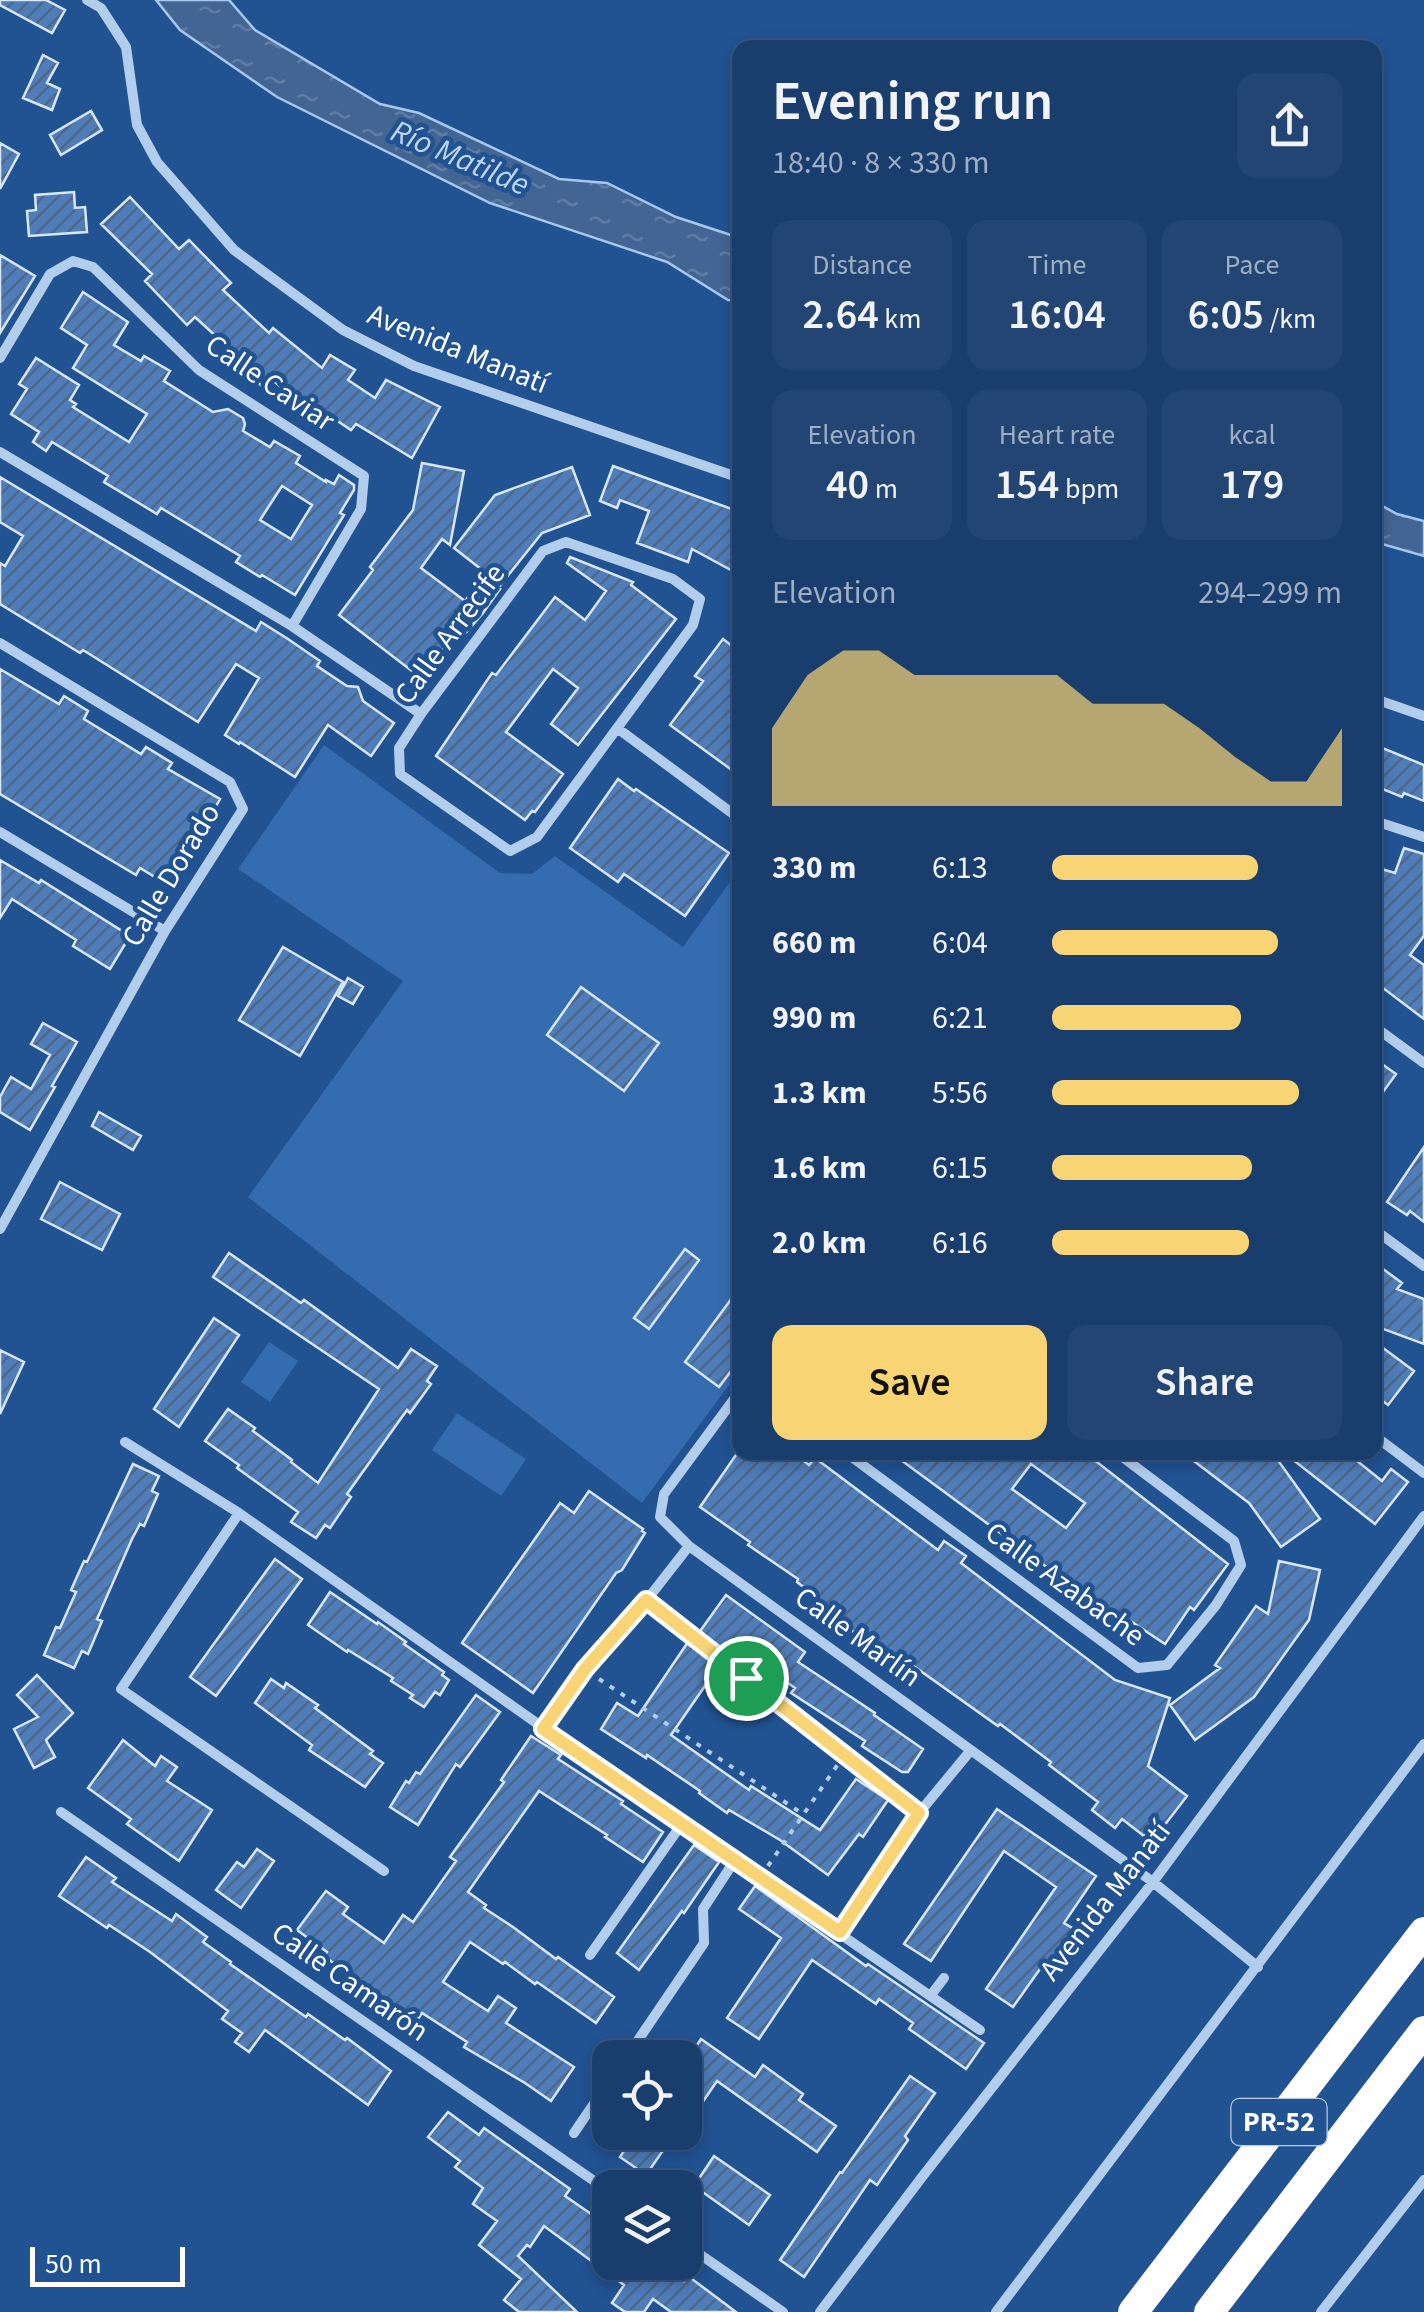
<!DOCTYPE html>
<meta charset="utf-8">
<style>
:root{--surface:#193e6e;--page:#224573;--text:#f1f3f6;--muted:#9faec2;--line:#375781;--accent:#f9d475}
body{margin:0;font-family:"Source Sans 3",sans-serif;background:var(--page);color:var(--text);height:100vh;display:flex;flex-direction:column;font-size:38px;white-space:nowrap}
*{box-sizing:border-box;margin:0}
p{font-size:32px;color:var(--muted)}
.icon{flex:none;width:55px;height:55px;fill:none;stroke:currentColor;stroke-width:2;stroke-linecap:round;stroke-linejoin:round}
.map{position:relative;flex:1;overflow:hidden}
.drawer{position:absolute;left:732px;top:40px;width:650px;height:1420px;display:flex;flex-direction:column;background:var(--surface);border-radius:20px;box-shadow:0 5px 15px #0003,0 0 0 2px var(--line)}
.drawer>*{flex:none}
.buttons{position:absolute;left:592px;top:2040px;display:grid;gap:20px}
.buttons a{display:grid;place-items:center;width:110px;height:110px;border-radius:20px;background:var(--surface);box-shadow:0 5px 15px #0003,0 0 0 2px var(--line);font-size:50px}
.scale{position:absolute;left:30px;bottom:25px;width:155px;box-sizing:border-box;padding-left:10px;border:5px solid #fff;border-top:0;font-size:28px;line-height:35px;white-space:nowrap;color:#fff;-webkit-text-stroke:8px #215292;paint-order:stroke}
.pin{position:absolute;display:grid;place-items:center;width:85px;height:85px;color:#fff;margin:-42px;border:5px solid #fff;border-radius:50%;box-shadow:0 2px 10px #0007}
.round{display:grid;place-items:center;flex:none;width:105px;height:105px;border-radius:20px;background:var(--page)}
.overview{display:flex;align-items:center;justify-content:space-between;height:170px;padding:0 40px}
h1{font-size:55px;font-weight:600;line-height:75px}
.stats{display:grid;grid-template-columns:repeat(3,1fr);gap:15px;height:170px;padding:10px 40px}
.stats div{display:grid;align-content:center;border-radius:20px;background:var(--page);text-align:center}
.stats b{font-size:42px;font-weight:600}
.stats small{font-size:28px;font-weight:400}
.stats p{font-size:28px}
.chart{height:280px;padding:20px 40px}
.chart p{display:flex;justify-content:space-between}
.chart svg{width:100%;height:180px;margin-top:10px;fill:var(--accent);opacity:.7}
.primary-button{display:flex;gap:20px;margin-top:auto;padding:20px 40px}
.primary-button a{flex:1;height:115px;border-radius:20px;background:var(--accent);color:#111;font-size:40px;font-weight:600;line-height:115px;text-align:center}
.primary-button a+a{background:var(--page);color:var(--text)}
ul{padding:0 40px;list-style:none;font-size:32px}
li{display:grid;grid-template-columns:160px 120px 1fr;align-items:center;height:75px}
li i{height:25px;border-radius:12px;background:var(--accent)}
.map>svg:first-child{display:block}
.green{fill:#356baf}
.water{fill:url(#water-ripples);stroke:#a7c8ee;stroke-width:2.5}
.building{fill:url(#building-hatch);stroke:#d9e7f9;stroke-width:2.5;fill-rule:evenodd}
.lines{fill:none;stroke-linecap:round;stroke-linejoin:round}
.path{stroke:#b3cded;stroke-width:4;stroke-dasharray:5 8;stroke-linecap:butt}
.street{stroke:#b3cded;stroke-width:10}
.highway{stroke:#fff;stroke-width:30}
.route-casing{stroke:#fff;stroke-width:20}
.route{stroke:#f9d475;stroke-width:12}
.labels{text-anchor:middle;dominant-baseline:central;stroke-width:9;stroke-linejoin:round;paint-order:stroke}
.shield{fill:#215292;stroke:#bccbde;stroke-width:2.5}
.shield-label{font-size:28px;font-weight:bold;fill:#fff}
.street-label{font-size:30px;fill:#fff;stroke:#215292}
.water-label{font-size:32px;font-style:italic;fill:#bfd7f4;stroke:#215292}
</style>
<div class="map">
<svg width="1424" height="2312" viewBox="0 0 1424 2312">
<defs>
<pattern id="water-ripples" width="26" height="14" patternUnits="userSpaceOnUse" patternTransform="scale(2.5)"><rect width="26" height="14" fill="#436593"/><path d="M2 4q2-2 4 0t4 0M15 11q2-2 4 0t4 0" fill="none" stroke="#5f7ca3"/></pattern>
<pattern id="building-hatch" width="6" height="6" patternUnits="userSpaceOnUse" patternTransform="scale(2.5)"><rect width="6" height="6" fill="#4e7dba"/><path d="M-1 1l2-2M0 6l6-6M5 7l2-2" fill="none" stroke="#4d6788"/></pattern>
</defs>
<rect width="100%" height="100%" fill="#215292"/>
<path class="green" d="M324 745 500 873 532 874 555 856 683 947 740 868V1370L642 1503 248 1197 403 981 238 869Z
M269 1342 298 1361 270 1402 241 1382Z
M457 1413 526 1459 501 1496 432 1450Z"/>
<path class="water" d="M156 0H229L255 30 380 104 419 113 559 179 607 183 676 217 740 238V301L728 300 667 262 490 203 277 97 180 30Z
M1375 502 1397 514 1424 521V556L1375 542Z"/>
<path class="building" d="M0 0H46L65 10 52 33 0 5Z
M43 55 58 63 47 83 60 89 52 110 23 98Z
M91 111 102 130 61 155 50 135Z
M0 143 19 154 0 189Z
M74 192 75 208 85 207 87 232 29 236 27 211 36 210 35 195Z
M130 197 179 249 189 240 231 283 223 290 269 333 273 328 322 368 330 355 355 370 348 380 375 398 386 380 440 407 412 458 356 424 351 430 327 414 322 421 298 406 300 402 271 379 264 388 241 368 245 363 195 317 187 325 145 281 152 274 101 224Z
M0 255 35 276 0 333Z
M83 292 128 322 114 345 141 361 144 356 170 371 164 381 213 412 228 409 243 418 245 424 243 431 270 447 274 441 300 456 296 463 326 482V480L334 484 339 475 354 485V490L340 513 344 515 295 595 262 575 260 577 236 562 240 556 161 508 157 514 104 482 108 476 52 442 46 451 33 442 39 432 11 414 27 389 19 384 36 358 79 385 70 400 76 404 73 407 129 442 147 414 73 368 87 345 61 328ZM282 486 312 505 291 539 260 520Z
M422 463 464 471 450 545 442 539 421 568 465 601 486 573 454 548 495 495 572 467 590 515 542 533 498 588 500 589 483 613 463 636 456 631 421 678 339 615 373 570 370 567 413 510Z
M613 466 740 512V575L692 549 688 562 637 543 649 511 620 500 617 508 600 501Z
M0 477 256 631 261 622 288 639 320 661 317 666 347 686 358 687 363 701 394 723 371 756 328 725 295 777 240 742 239 744 225 735 259 678 236 664 198 722 83 650 80 653 0 604V563L5 566 23 536 0 522Z
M570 557 633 582 631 585 676 619 578 745 551 724 578 688 553 669 506 732 563 774 535 812 532 811 525 820 436 756 492 673 496 675 555 597 585 620 606 591 567 563Z
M723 639 740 652V776L670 725 703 681 695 676Z
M0 669 59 704 64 696 88 711 84 719 141 754 146 747 172 763 168 769 220 799 210 817 215 821 206 836 203 834 180 872 177 870 168 885 140 868 136 875 0 794Z
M1375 745 1424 765V801L1404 793 1402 797 1375 786Z
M618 779 634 791 636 789 729 853 685 916 624 874 618 882 570 848Z
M1404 848 1424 854V936L1410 955 1424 965V1019L1375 982V867L1395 873Z
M0 860 39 883 41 880 130 936 110 969 73 946 76 940 12 899 0 918Z
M283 947 343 982 300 1056 239 1020Z
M348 978 363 987 353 1004 338 996Z
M581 987 659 1043 624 1091 547 1035Z
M43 1023 77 1042 52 1086 55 1087 30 1130 0 1112V1097L11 1077 31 1089 50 1055 31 1044Z
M1375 1059 1396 1074 1375 1103Z
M99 1112 141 1136 133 1150 92 1126Z
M1424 1147V1222L1410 1211 1407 1215 1387 1202Z
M60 1182 120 1214 102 1250 41 1219Z
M685 1249 699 1260 649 1329 634 1318Z
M229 1253 301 1303 304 1300 398 1368 411 1349 437 1366 427 1381 431 1384 410 1413 407 1410 347 1494 351 1497 330 1528 325 1525 316 1538 291 1522 298 1512 237 1468 239 1465 205 1441 228 1409 255 1428 253 1431 292 1460 291 1462 318 1483 379 1389 213 1277Z
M1375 1263 1402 1283 1397 1289 1424 1299V1344L1375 1326Z
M740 1287V1359L719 1387 685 1362Z
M214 1318 239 1335 179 1427 154 1409Z
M1375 1342 1414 1371 1388 1405 1375 1395Z
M0 1350 24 1362 0 1414Z
M738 1452H760L771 1460 777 1452H792L809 1465 815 1458 938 1550 944 1541 966 1556 961 1563 1115 1680 1170 1698 1148 1766 1187 1796 1157 1835 1150 1829 1144 1836 1122 1819 1115 1828 1092 1810 1098 1802 1049 1765 1051 1762 1000 1724 998 1726 898 1655 893 1661 844 1625 847 1621 797 1582 798 1579 748 1545 750 1542 700 1507Z
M890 1452H1084L1228 1564 1194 1610 1190 1607 1165 1644 1117 1612 1115 1615 1087 1594 1086 1596ZM1031 1464 1085 1503 1066 1528 1012 1489Z
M1182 1452H1272L1320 1519 1281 1547 1249 1503Z
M1283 1452H1346L1382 1481 1391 1469 1408 1482 1375 1524Z
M133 1464 159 1476 152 1491 158 1494 144 1526 140 1524 132 1539 97 1619 102 1621 88 1654 82 1651 74 1668 44 1655 56 1627 60 1628 76 1592 71 1590 84 1561 87 1562Z
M589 1491 643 1529 642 1531 645 1533 622 1570 616 1573 533 1693 462 1643 560 1503 574 1513Z
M275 1559 302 1579 216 1696 190 1677Z
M1279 1561 1320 1570 1309 1620 1254 1697 1195 1740 1170 1705 1220 1668 1215 1665 1256 1606 1268 1614Z
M330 1592 377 1624 378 1622 406 1642 404 1644 444 1672 442 1675 449 1680 440 1695 435 1692 424 1707 410 1698 413 1695 391 1681 393 1678 348 1650 347 1652 308 1625Z
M726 1595 805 1652 798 1662 875 1713 874 1715 923 1749 908 1772H902L862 1746 865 1741 791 1693 795 1688 734 1644 671 1735 749 1790 751 1786 820 1830 856 1779 888 1800 863 1837 859 1834 828 1875 780 1840 729 1810 727 1813 699 1793 700 1791 647 1755 646 1758 601 1729 617 1703 638 1716 690 1639 693 1641Z
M37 1675 73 1713 46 1740 55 1757 34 1768 14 1729 38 1717 17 1695Z
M271 1679 284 1688 286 1683 318 1705 315 1708 373 1751 370 1754 383 1763 365 1787 309 1750 312 1745 255 1703Z
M476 1695 500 1712 460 1767 456 1764 418 1825 390 1807 406 1781 409 1783 416 1772 420 1774Z
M531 1736 561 1755 558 1759 623 1801 621 1804 663 1832 643 1862 605 1837 607 1835 539 1791 468 1892 486 1905 484 1908 513 1927 556 1959 558 1957 614 1997 596 2023 537 1982 535 1984 505 1962 503 1964 470 1942 443 1982 488 2011 498 1996 516 2008 506 2023 574 2067 551 2101 525 2083 464 2047 467 2042 422 2013 410 2031 379 2010 385 2002 324 1956 327 1952 297 1930 326 1891 348 1907 343 1914 384 1943 403 1915 413 1922 456 1861 450 1857 504 1782 501 1780Z
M123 1740 155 1766 161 1756 177 1767 167 1781 212 1810 179 1861 127 1824 131 1819 88 1788Z
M997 1809 1096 1876 1064 1923 1074 1929 1044 1972 1040 1969 1013 2007 986 1989 1056 1887 1004 1851 931 1961 904 1944Z
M694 1845 719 1862 684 1913 682 1911 639 1970 617 1953Z
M257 1849 274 1861 241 1908 216 1890 237 1862 244 1867Z
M86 1857 116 1878 112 1882 172 1921 176 1914 207 1937 203 1942 231 1962 230 1964 306 2017 308 2014 345 2040 347 2038 391 2071 368 2105 265 2030 249 2052 235 2042 242 2033 222 2019 228 2011 150 1952 109 1925 107 1928 59 1896Z
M755 1886 866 1966 868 1964 984 2043 966 2069 909 2029 913 2023 879 1999 876 2004 812 1960 759 2039 727 2018 781 1938 739 1909Z
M701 2039 755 2077 763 2065 803 2094 799 2100 836 2126 817 2152 717 2081 685 2128V2063Z
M910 2076 935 2093 905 2136 908 2140 877 2185 870 2180 804 2277 780 2260 840 2172 842 2173Z
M448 2112 479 2135 484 2128 570 2189 565 2196 610 2227V2262H657L684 2281 688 2276 736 2312H671L653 2299 644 2312H625L612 2303 624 2285 544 2226 530 2247 527 2245 518 2256 577 2312H519L504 2300 521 2279 479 2245 497 2221 473 2204 483 2188 455 2167 460 2161 428 2137Z
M637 2132H676L646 2175 620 2157Z
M714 2156 770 2195 749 2225 694 2186Z"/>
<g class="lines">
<path class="path" d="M658 1610 907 1804
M599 1679 803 1814
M768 1866 845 1754"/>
<path class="street" d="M87 0 101 8 126 47 137 125 157 162 234 250 343 330 414 366 740 478
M0 358 50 274 73 261 93 267 199 370 364 476 361 509 292 626
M0 452 292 626 421 714
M566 542 673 579 700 599 693 625 537 837 510 851 400 774 399 748 421 714 543 551Z
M0 643 230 782 243 809 165 931 0 1229
M1375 699 1424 716
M617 728 740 819
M1375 821 1424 837
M0 832 165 931
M1375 1027 1424 1063
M1375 1230 1424 1266
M740 1391 664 1494 660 1517 689 1546 1153 1882 1258 1967
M1375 1436 1424 1473
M125 1442 239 1513 681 1825 980 2030
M845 1452 1138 1668 1167 1665 1216 1605 1241 1565 1234 1541 1116 1452
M239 1513 121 1689 384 1871
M543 1729 585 1669 646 1601 689 1546
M61 1812 610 2192
M840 1932 919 1813 971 1750
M590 1955 681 1825
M931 1995 944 1978
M626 2058 704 1943 703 1909 735 1860
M574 2133 610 2080
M685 2244 783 2312
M820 2312 922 2177 1153 1882 1424 1516
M996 2312 1424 1744
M1321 2312 1424 2180"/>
<path class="highway" d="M1133 2312 1424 1932
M1209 2312 1424 2031"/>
</g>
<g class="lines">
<g class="route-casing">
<path id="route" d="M646 1600 919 1813 840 1932 543 1729 585 1669Z"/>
</g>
<use href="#route" class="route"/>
</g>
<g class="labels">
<rect class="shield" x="1231.5" y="2099" width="95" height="46" rx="8"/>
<g class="shield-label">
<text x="1279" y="2122">PR-52</text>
</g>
<g class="street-label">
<text transform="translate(458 349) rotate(22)">Avenida Manatí</text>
<text transform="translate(270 383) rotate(34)">Calle Caviar</text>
<text transform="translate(450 634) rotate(-54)">Calle Arrecife</text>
<text transform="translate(171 875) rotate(-59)">Calle Dorado</text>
<text transform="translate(1065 1584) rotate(36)">Calle Azabache</text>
<text transform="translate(858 1637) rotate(36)">Calle Marlín</text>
<text transform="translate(1105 1901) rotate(-52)">Avenida Manatí</text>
<text transform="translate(350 1982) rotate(35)">Calle Camarón</text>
</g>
<g class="water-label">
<text transform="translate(460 158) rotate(23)">Río Matilde</text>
</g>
</g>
</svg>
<div class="buttons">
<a><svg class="icon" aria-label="locate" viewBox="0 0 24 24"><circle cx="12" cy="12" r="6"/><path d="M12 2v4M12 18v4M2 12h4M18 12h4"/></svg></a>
<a><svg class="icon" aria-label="layers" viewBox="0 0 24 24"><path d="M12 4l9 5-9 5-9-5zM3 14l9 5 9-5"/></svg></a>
</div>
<div class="scale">50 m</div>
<div class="pin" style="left:746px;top:1678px;background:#1e9e55"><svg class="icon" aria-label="arrive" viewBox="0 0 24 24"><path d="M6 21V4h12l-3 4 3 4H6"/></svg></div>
<section class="drawer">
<div class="overview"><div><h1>Evening run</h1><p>18:40 · 8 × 330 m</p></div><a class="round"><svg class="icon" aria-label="share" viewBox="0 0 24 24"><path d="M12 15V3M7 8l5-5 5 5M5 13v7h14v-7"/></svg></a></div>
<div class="stats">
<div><p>Distance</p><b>2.64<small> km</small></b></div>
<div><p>Time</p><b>16:04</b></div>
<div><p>Pace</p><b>6:05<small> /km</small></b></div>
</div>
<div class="stats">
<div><p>Elevation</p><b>40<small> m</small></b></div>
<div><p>Heart rate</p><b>154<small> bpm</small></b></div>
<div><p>kcal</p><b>179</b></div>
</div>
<div class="chart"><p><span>Elevation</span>294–299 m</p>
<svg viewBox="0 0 160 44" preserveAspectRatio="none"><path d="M0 44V25L10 12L20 6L30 6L40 12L50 12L60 12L70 12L80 12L90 19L100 19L110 19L120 25L130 32L140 38L150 38L160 25V44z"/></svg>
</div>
<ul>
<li><b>330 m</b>6:13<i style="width:71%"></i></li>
<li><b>660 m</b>6:04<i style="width:78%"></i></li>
<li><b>990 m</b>6:21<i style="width:65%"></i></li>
<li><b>1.3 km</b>5:56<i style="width:85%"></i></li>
<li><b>1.6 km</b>6:15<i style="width:69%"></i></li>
<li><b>2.0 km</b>6:16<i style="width:68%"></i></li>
</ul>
<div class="primary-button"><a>Save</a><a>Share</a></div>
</section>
</div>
